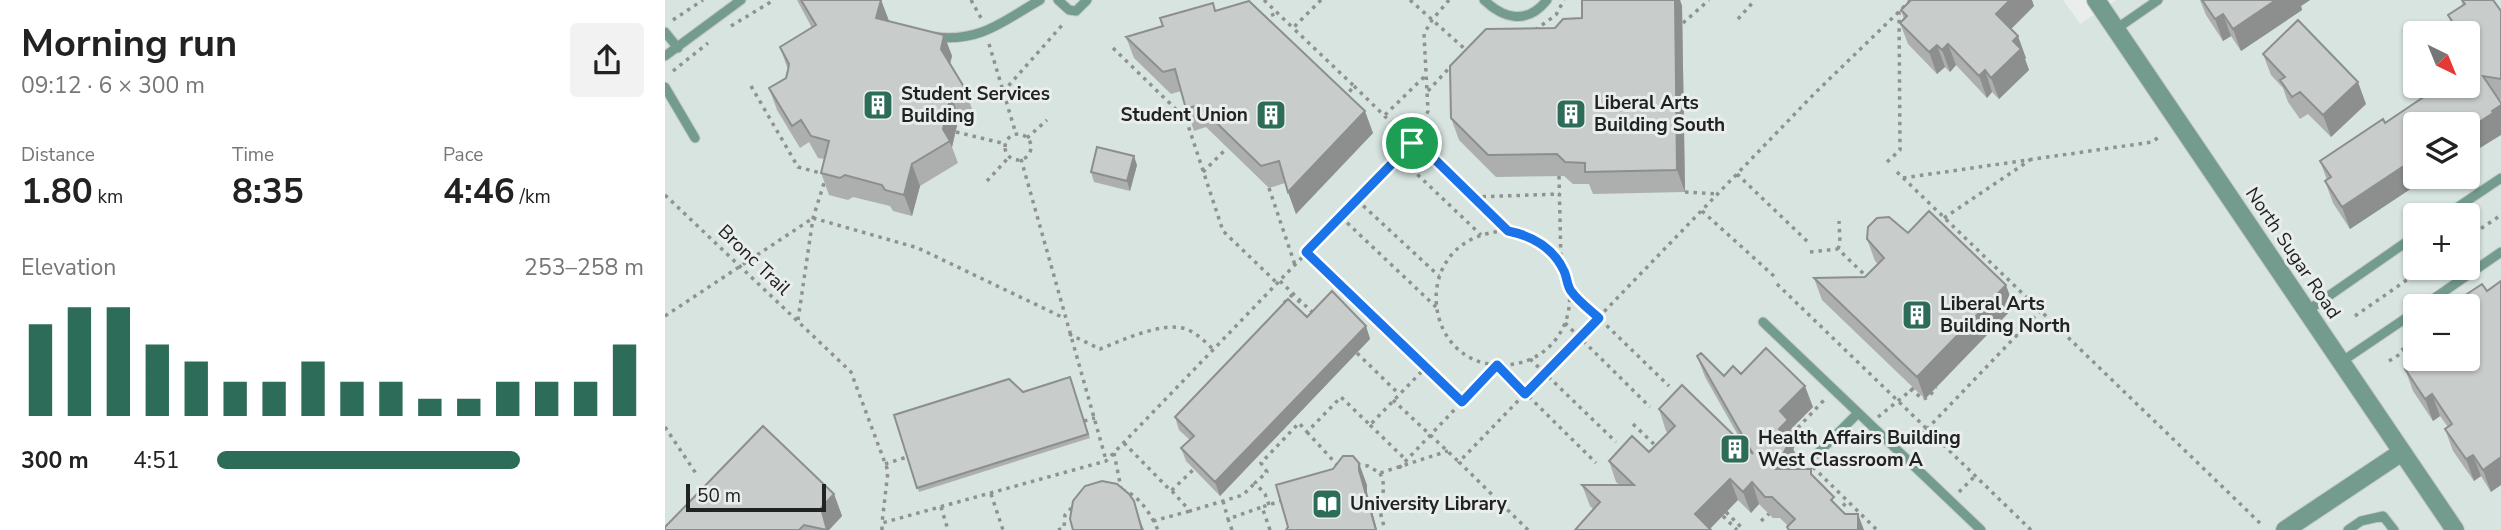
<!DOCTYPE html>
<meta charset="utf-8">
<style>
:root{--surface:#fff;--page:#f2f2f2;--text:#222;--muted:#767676;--accent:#2d6c59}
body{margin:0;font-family:"Nunito Sans",sans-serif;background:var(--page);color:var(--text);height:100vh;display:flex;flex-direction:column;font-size:26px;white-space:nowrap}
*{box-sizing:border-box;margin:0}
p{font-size:23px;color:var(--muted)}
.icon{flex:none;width:38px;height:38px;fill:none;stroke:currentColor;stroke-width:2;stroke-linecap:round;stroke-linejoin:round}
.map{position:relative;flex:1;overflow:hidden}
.drawer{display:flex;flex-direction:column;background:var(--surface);width:665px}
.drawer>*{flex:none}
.needle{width:46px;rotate:137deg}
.controls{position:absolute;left:1738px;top:21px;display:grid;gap:14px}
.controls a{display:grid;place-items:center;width:77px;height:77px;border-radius:7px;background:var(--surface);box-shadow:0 2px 5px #0004;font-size:35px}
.scale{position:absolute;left:21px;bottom:18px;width:140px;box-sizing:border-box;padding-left:7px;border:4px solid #212222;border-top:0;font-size:19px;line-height:24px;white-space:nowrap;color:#212222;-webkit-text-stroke:5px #e9edeb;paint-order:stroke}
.pin{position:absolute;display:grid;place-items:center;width:60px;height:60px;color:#fff;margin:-30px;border:4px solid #fff;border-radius:50%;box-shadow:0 2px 7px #0007}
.round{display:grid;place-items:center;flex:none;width:74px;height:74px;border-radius:7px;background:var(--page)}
.head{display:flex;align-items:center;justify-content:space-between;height:119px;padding:0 21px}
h1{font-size:38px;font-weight:700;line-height:52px}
.stats{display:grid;grid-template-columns:repeat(3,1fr);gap:10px;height:119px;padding:7px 21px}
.stats div{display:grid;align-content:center}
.stats b{font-size:35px;font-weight:700}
.stats small{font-size:19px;font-weight:400}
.stats p{font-size:19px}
.chart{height:196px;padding:14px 21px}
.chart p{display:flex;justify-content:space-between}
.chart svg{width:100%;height:126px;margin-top:7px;stroke:var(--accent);stroke-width:6}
ul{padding:0 21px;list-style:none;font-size:23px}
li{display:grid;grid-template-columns:112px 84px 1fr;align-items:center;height:52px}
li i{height:18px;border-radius:9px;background:var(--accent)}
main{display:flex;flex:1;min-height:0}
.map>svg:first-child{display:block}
.built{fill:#d7e4df;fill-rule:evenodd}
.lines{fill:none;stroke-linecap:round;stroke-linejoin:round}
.service-casing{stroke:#c5c8c7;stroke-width:11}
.minor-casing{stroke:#c5c8c7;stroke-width:20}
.tertiary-casing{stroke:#c5c8c7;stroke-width:20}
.path{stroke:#8f9291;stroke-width:3.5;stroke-dasharray:3.5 5;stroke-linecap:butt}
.service{stroke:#739c8e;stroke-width:9}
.minor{stroke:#739c8e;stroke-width:18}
.tertiary{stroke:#739c8e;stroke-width:18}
.wall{fill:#acafae}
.shaded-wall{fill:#8c8f8d}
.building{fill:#c8ccca;stroke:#8c8f8d;stroke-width:2}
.route-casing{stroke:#fff;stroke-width:14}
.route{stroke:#1a73e8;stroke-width:9}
.labels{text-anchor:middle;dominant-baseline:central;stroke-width:6;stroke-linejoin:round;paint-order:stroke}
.poi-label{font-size:19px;font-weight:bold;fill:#212222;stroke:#e9edeb;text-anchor:start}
.street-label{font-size:19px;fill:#212222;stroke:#e9edeb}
</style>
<main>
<section class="drawer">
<div class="head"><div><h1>Morning run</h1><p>09:12 · 6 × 300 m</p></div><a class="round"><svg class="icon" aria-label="share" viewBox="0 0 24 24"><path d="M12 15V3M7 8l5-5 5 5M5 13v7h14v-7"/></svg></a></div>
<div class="stats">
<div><p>Distance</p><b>1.80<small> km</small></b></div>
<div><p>Time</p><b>8:35</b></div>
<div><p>Pace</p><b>4:46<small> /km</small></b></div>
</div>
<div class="chart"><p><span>Elevation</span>253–258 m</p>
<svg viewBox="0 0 160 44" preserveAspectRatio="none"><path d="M5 44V12M15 44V6M25 44V6M35 44V19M45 44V25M55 44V32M65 44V32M75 44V25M85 44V32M95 44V32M105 44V38M115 44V38M125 44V32M135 44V32M145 44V32M155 44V19"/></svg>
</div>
<ul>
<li><b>300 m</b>4:51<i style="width:71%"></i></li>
</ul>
</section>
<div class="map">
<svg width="1836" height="530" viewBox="0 0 1836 530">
<rect width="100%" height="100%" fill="#e9edeb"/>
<path class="built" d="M0 0H1398L1415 24 1451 0H1836V530H0ZM1750 33H1802V86H1750ZM1750 124H1802V177H1750ZM1750 215H1802V268H1750ZM1750 306H1802V359H1750Z"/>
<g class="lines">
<g class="service-casing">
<path id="service" d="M393 0 404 10 411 11 422 0
M819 0C839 19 862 25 882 0
M1451 29 1493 0
M0 32 13 48
M271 37C316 42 338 21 375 0
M0 56 76 0
M0 87 30 138
M1781 215 1836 178
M1758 306 1836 252
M1642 311 1750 236
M1098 322 1316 530
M1676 362 1750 312
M1152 454 1193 413
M1683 530 1696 521 1718 516 1729 530"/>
</g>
<g class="minor-casing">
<path id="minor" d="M1620 530 1737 452"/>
</g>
<g class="tertiary-casing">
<path id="tertiary" d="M1431 0 1790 530"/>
</g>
<path class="path" d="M306 0 316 18
M599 0 628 28
M656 0 628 28 689 86 680 97
M745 0 801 50
M598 18 613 13
M1073 19 1090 0
M8 20 38 0
M1018 23 1044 0
M66 26 109 0
M870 30 891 15 899 0
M324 44 351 134
M448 48 521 119 558 231 612 283
M8 71 43 43
M86 86 133 167 159 174
M689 86 747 143
M763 91 786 66
M338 92 399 23
M720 115 761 75
M291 132 341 144
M340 147a13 13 0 1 1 26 0a13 13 0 1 1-26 0Z
M362 138 382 120
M750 140 843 231C935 250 917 366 835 365 753 364 744 233 843 231
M734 157 816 235
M356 159 441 460
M1222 162 1235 150 1234 11
M538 172 562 148
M1232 172 1598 526
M1072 174 1144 243
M894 176 896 264
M1238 178 1487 142 1494 137
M322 181 344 157
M604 188 630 265
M1020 192 1053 194
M0 195 186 372 223 471 217 523
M809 197 895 194
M692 200 774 276
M1037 211 1110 277
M676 217 771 307
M148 218 253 248 399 318
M1279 218 1365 160
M1802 238 1836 215
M1173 249 1175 243 1174 221
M1145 252 1173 249 1204 279
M642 253 797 402
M615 281 649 314
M1112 284 1262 429 1246 446
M905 290 1004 386
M619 303 628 294
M627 309 635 300
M1335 315 1354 334
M0 316 148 218
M1690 316 1759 268
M133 320 148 218 160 180
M900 323 985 407
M404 334 435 349C458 340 498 321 521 329 532 333 540 342 548 349
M692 353 734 394
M865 359 951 442
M1724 361 1740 351
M1245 389 1258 399 1264 397 1271 387
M728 400 794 462
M1213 417 1250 387
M419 421 430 418
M968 424 992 447
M705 425 741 460
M0 427 32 475
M642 432 674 467
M1127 434 1160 399
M459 443 506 491 529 469
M1126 446 1139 459
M449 453 456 488
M220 464 242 457
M692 464 703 466 715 473 783 451
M1148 467 1212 530
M734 468 832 365 931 463
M715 473C720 484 720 493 713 504L720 530
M457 490C474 494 486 515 493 530
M507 491 525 511 578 495 590 483
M1294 492 1310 476
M326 494 338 530
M558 501 563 519
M604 505 600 494 590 483 602 472 596 463 634 423 642 432 676 397 705 425 760 368
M276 507 283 530
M1061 512 1079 530
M1172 512 1183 501
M1058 516 1072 530
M488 521 525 511
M1096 521 1106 512
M217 530V523L441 461 752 138 763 111 759 34 767 20 784 0
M393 530 399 528 400 515 409 505
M567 530 563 519 597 507
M605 530 597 507 619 500
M863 530 794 462 1150 93 1246 0
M1366 530 1262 429 1375 311"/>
<use href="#service" class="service"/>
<use href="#minor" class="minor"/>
<use href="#tertiary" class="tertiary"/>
</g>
<path class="wall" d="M132 0H216L224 21 279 35 287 56 285 65 299 87 307 109 294 117 287 147 293 163 255 186 247 216 228 211 225 206 188 197 183 200 164 195 156 173 160 159 153 158 144 142 135 148 112 110 104 88 121 78 123 70 115 47 147 28Z
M917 0H1015L1017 6 1020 192 928 194 924 184H908L899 176 831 177 794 140 786 118 890 28 917 18Z
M1535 0H1645L1636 6 1637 10 1576 51 1566 36 1558 41 1541 15Z
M1796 0H1828L1836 11V100L1834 99 1836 103V132L1750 124V177H1771L1755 187 1753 184 1685 229 1668 203 1660 181 1662 180 1655 161 1720 123 1809 63 1802 54V33H1790L1783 15 1798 6Z
M548 3 550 10 708 133 631 214 620 183 604 188 541 127 529 131 516 91 506 94 469 58 461 37 498 26Z
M1369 6 1346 29 1361 58 1360 59 1364 70 1334 99 1327 92 1322 98 1291 65 1285 72 1280 67 1272 74 1243 44 1235 23 1239 19 1236 10Z
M1598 54 1701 104 1666 137 1643 114 1635 119 1623 102 1618 88 1606 75Z
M472 165 465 191 429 182 426 172Z
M1243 233 1349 307 1260 399 1157 300 1149 278 1200 277 1213 264 1210 261 1202 239Z
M1817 284 1826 492 1816 476 1809 481 1788 451 1780 429 1783 427 1775 416 1768 421 1748 391 1740 369 1743 367 1737 349 1750 359Z
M642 317 701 326 705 339 555 496 521 461 516 448 525 440 514 430 510 417Z
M1032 356 1059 376 1076 374 1148 407 1126 429 1131 441 1127 445 1133 462 1130 469 1148 477 1173 507 1199 530H1123L1122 527 1123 526 1115 518H1108L1094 504 1086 513 1073 500 929 510 925 506 917 485H955L951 482 944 461 984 452 1003 433 1001 431 994 409 1078 444 1040 377Z
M405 377 425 438 254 492 229 415 358 392Z
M169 494 177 516 164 530H0Z"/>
<path class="shaded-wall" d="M216 0 224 21 211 18Z
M1010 0H1015L1017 6 1020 192 1012 170Z
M1345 0H1367L1369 6 1339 36 1331 14Z
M1611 0H1645L1636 6 1637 10 1576 51 1568 29Z
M1558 14 1566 36 1558 41 1550 19Z
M279 35 287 56 283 70 276 49Z
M1353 36 1361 58 1360 59 1364 70 1334 99 1326 78 1348 41Z
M1283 44 1291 65 1285 72 1277 50Z
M1272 45 1280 67 1272 74 1264 52Z
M1320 70 1327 92 1322 98 1314 76Z
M1693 82 1701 104 1666 137 1658 115Z
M286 95 294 117 287 147 278 129Z
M1836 105V135L1802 156V130Z
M700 111 708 133 631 214 623 192Z
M469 156 472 165 465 191 462 181Z
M1745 162 1753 184 1685 229 1677 207Z
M1750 163V175L1747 165Z
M247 164 255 186 247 216 239 195Z
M1751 177H1771L1755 187Z
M1341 285 1349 307 1260 399 1252 377Z
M701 326 705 339 555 496 550 482Z
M1140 386 1148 407 1126 429 1131 441 1127 445 1133 462 1119 491 1111 469 1115 411Z
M1767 394 1775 416 1768 421 1760 399Z
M1808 455 1816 476 1809 481 1801 459Z
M1836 457V485L1826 492 1818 470Z
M694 463 702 485V492L712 530H711L694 470Z
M1065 479 1073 500 1044 530 1030 514Z
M1087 482 1094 504 1086 513 1078 492Z
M169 494 177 516 164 530H162L156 508Z
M469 501 476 523 479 530H477Z
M1193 514 1199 530H1193Z"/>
<path class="building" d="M136 0H216L211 18 279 35 276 49 299 87 286 95 278 129 285 141 247 164 239 195 220 190 217 185 180 175 175 178 156 173 164 141 146 136 136 120 127 126 104 88 121 78 123 70 124 64 115 47 151 25Z
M917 0H1010L1012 170 920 172V163L900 162 892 154 823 155 786 118 785 66 821 29 890 28 898 19 917 18Z
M1246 0H1345L1331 14 1353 36 1348 41 1356 49 1326 78 1320 70 1314 76 1283 44 1277 50 1272 45 1264 52 1235 23 1242 16 1236 10Z
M1537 0H1611L1568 29 1558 14 1550 19Z
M1797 0H1828L1836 11V79L1818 76 1836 103V105L1827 111 1828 113 1802 130V124H1750V163L1747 165 1745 162 1677 207 1660 181 1666 177 1655 161 1718 119 1720 123 1775 86H1802V67L1813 60 1802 44V33H1795L1783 15 1800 4Z
M584 1 700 111 623 192 614 161 596 166 533 105 521 109 510 69 498 72 461 37 498 26 495 18 548 3 550 11Z
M1633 20 1693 82 1658 115 1635 92 1627 97 1615 80 1620 77 1598 54Z
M432 147 469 156 462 181 426 172Z
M1264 211 1341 285 1252 377 1149 278 1200 277 1219 258 1202 239 1203 227 1212 218 1224 217 1243 233Z
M1836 281V457L1818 470 1808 455 1801 459 1780 429 1787 424 1767 394 1760 399 1740 369 1747 364 1737 349 1750 340V359H1802V306H1784L1817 284 1822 291Z
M667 291 701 326 550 482 516 448 529 436 510 417 623 299 642 317Z
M1101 348 1140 386 1115 411 1123 420 1114 429 1125 440 1111 469H1146V474L1169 497 1166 500 1180 514H1193V530H1124L1122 527 1130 519 1107 497H1100L1087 482 1078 492 1065 479 1030 514 1046 530H910L935 502 917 485H969L944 461 967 436 984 452 1010 426 994 409 1017 385 1088 454 1032 356 1036 353 1059 376 1068 366 1076 374Z
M405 377 423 434 252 488 229 415 344 379 358 392Z
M98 426 169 494 156 508 162 530 139 525 134 530H0V527Z
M678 456H688L694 463V470L711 530H621L623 527 611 485 668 469Z
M437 481 452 484 464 494 469 501 477 530H408L405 519 408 501 420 486Z"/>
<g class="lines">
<g class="route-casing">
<path id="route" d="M750 140 843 231C868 236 888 247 899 271 902 277 902 286 906 291 913 301 925 310 934 318L860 394 832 365 797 402 641 252Z"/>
</g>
<use href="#route" class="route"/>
</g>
<defs>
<g id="building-square" transform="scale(1.575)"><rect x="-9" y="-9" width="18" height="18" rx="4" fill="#2d6c59" stroke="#e9edeb"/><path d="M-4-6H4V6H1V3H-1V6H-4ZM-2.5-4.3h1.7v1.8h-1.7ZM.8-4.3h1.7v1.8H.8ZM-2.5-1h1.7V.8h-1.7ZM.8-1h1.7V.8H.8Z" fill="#fff"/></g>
<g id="library-square" transform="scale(1.575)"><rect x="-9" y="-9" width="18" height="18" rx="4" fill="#2d6c59" stroke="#e9edeb"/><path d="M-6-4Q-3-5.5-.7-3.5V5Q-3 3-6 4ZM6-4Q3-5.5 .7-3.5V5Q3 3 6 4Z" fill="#fff"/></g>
</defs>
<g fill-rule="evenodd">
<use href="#building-square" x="213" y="105"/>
<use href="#building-square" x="906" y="114"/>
<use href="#building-square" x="606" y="115"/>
<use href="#building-square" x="1252" y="315"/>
<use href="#building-square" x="1070" y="449"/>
<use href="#library-square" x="662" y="504"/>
</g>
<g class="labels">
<g class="poi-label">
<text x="236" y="94">Student Services<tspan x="236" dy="22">Building</tspan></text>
<text x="929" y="103">Liberal Arts<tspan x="929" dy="22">Building South</tspan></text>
<text x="583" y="115" text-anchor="end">Student Union</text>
<text x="1275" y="304">Liberal Arts<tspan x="1275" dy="22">Building North</tspan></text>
<text x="1093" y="438">Health Affairs Building<tspan x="1093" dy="22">West Classroom A</tspan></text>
<text x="685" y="504">University Library</text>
</g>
<g class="street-label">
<text transform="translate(1628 253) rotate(56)">North Sugar Road</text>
<text transform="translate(89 260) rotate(44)">Bronc Trail</text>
</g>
</g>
</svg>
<div class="controls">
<a><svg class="needle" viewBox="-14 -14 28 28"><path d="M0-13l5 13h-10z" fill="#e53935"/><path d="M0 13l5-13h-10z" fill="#767676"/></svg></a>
<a><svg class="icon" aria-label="layers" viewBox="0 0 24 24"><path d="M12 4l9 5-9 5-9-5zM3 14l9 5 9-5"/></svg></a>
<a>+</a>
<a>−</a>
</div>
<div class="scale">50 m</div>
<div class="pin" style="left:747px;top:143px;background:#1e9e55"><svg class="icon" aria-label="arrive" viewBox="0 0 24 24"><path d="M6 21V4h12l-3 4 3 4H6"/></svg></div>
</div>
</main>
